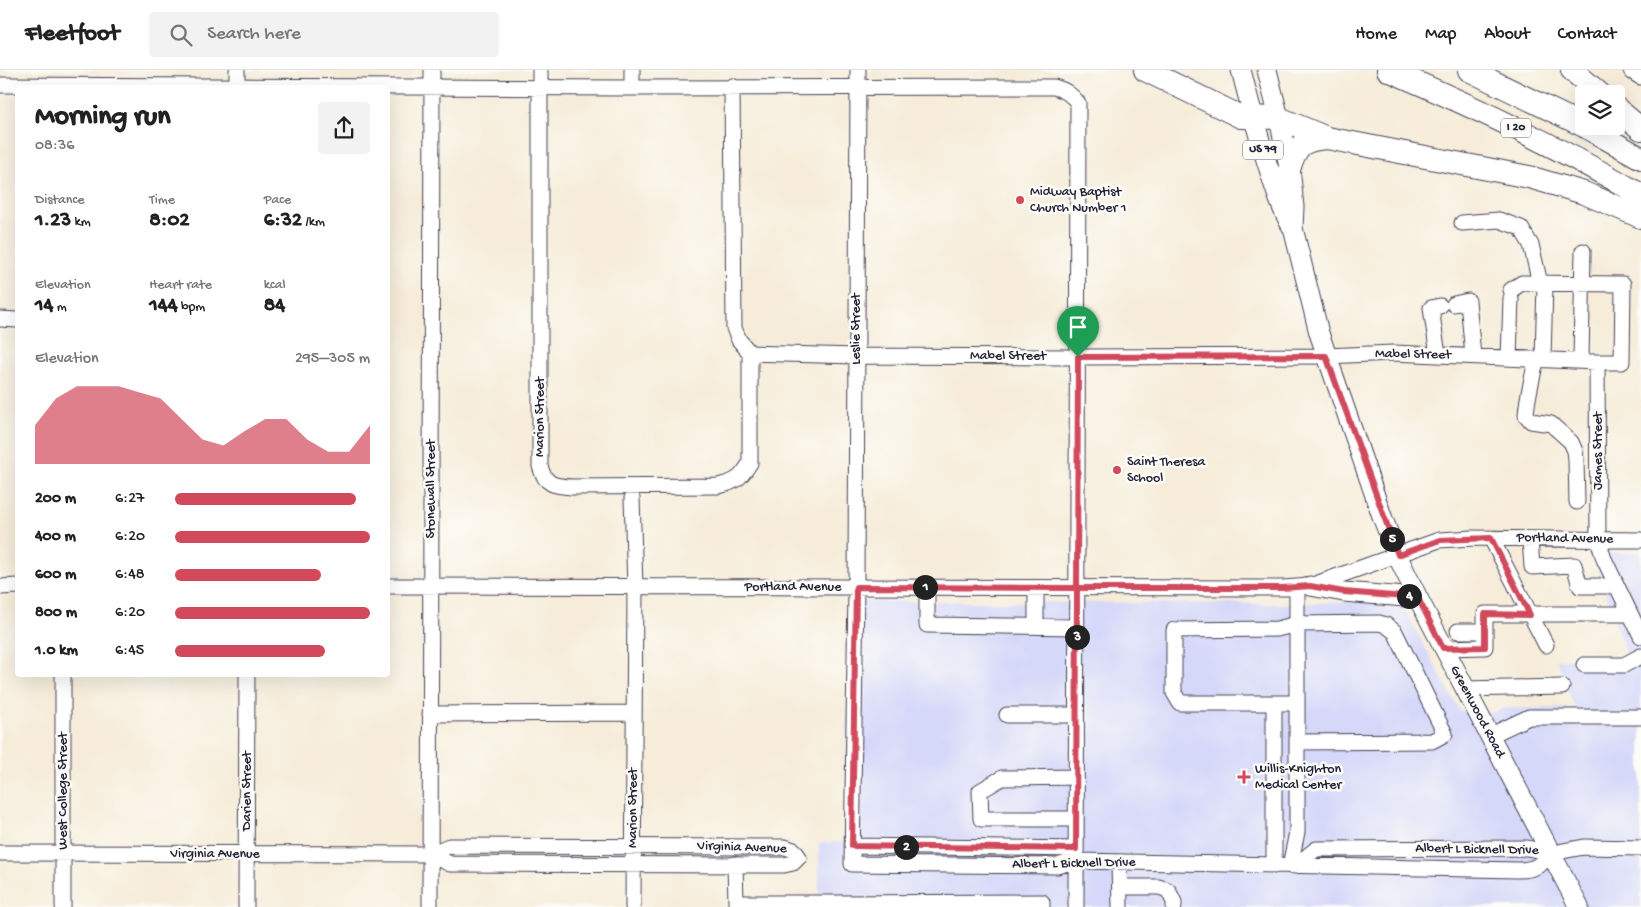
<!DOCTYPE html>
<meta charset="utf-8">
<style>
:root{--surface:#fff;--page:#f2f2f2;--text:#222;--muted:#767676;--line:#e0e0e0;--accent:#d1495b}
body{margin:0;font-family:"Gochi Hand",sans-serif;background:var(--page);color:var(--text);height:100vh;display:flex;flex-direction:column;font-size:19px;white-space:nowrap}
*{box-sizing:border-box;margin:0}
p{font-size:16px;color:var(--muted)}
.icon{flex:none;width:28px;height:28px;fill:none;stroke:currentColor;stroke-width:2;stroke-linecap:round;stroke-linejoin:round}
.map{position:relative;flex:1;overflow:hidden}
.panel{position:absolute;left:15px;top:15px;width:375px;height:592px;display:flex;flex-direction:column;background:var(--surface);border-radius:5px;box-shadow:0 5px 20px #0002}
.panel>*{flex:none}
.controls{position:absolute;left:1575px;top:15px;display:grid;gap:10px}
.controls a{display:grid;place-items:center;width:50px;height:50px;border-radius:5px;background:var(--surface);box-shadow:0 5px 20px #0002;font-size:25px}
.pin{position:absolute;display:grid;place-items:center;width:42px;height:42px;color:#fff;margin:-51px -21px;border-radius:50% 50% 50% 0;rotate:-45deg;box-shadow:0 0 5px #0007}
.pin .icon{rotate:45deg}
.km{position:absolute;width:25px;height:25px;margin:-12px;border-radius:50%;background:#222;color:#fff;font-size:14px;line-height:25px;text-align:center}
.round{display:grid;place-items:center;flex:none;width:52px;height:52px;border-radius:5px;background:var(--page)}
.overview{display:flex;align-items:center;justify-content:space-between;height:85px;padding:0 20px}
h1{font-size:28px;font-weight:800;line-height:38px}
.figures{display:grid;grid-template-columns:repeat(3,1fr);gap:8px;height:85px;padding:5px 20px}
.figures div{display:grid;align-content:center}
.figures b{font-size:21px;font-weight:800}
.figures small{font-size:14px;font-weight:400}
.figures p{font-size:14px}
.chart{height:140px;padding:10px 20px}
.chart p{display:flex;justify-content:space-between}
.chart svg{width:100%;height:90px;margin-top:5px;fill:var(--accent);opacity:.7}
ul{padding:0 20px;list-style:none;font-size:16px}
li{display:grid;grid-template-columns:80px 60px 1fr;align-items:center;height:38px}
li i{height:12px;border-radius:6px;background:var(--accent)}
header{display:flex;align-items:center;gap:30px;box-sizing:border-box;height:70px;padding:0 25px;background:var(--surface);border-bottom:1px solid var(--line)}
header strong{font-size:24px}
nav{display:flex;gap:28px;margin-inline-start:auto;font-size:18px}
.search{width:350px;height:45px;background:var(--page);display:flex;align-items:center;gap:12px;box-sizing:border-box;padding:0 18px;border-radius:5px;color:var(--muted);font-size:19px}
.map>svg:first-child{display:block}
.built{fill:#d5d8f9}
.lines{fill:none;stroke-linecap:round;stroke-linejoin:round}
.minor-casing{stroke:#424053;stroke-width:17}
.major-casing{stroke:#424053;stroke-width:21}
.highway-casing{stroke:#424053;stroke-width:24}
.minor{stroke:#fff;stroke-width:15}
.major{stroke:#fff;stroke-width:19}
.highway{stroke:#fff;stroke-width:22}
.route-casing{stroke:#fff;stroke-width:10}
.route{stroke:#d1495b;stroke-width:6}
.poi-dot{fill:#d1495b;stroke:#fdfcf7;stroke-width:2}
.labels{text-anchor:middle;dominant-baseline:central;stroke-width:5;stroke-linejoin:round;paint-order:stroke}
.shield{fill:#fdfcf7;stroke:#646373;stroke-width:1}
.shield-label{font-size:12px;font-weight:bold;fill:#22223b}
.poi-label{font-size:14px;fill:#22223b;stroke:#fdfcf7;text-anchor:start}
.street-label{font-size:14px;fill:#22223b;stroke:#fdfcf7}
</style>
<header>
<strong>Fleetfoot</strong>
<div class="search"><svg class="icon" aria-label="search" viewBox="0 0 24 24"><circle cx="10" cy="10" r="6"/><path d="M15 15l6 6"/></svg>Search here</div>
<nav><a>Home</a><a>Map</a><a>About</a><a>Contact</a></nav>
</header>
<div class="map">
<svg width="1641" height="837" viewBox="0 0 1641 837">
<rect width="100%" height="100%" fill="#fdfcf7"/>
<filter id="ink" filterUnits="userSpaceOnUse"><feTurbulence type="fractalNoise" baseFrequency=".02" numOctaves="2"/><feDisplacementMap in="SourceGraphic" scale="10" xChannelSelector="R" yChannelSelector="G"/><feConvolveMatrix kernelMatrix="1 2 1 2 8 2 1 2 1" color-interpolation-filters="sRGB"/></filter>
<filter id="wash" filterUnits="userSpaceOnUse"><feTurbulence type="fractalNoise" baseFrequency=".0096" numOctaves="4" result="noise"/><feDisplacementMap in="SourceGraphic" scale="20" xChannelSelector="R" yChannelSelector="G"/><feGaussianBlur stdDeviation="1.12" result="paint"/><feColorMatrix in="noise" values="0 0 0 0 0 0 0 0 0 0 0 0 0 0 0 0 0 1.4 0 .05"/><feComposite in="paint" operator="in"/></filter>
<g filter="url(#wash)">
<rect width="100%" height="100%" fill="#f6ecd9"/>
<path class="built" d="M1593 483H1641V837H819V773L846 772 849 531 1288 534 1399 530 1460 641 1495 642 1503 638H1575L1556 589 1616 588 1626 585Z"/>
</g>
<g filter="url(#ink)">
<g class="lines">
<g class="minor-casing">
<path id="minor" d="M237 0V16
M540 0V396C545 415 554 416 572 417L718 416C736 412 741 408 750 393V283
M632 0V18
M858 0 856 517 852 794 1057 796 1076 791 1518 800C1534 800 1542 795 1552 783
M0 15 632 18 1054 17C1065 20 1071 24 1078 33L1076 837
M732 16 734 258 739 270 750 283 856 286 1078 287 1326 286 1393 283 1597 292H1622L1623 214 1522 213 1511 220
M1462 153 1499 150 1521 158 1531 175 1540 213
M1454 234 1468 231 1473 286
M0 249 18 250
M1438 285 1431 238 1440 236
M1509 288 1511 228
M1536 289C1533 308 1527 326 1526 345L1531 351 1551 354 1571 372 1575 381 1576 389 1577 432
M1543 289 1545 213
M1581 291 1583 181
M1597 292 1598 470 1604 489 1641 566
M632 428 635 516 633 837
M1491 468 1546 575
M1530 469 1532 497 1574 495 1580 516H1616
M388 516 1283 518 1310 516 1439 470 1473 468 1641 470
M0 517 18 516
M927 517V555L1077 557
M1036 518V556
M1458 561H1485
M1443 578 1485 577V544H1630
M1584 595H1624L1641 586
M1464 619 1562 617
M1274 633V796
M1297 633H1180L1174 623V560L1277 559 1297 554 1379 553 1386 555 1395 562 1445 664 1432 671 1297 672
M430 644 634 643
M1007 645H1076
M1489 666 1529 647H1641
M1076 707 1002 708 980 721 981 749H1076
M852 776 1076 779
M0 783 430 784 449 776 785 777 794 780 799 787 793 793 784 795 450 794 430 784
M1119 792 1120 837
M735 794 736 833
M1290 796 1297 762V517
M1295 796 1316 779 1527 778 1552 783 1584 777 1641 778
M1120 817H1159L1168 820 1174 832V837
M63 837V605
M246 837 247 605
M430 837 432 0
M736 837V833H836
M836 837V833L1042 832V837"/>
</g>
<g class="major-casing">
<path id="major" d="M1241 0C1249 31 1257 62 1267 93 1274 115 1280 137 1292 157
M1267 0 1279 48 1291 107 1294 137 1293 158 1319 263 1383 449 1397 485 1418 528 1579 837
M1633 0 1641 5
M1310 516 1344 522 1418 528"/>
</g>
<g class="highway-casing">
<path id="highway" d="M1145 0 1241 47 1279 48 1327 68 1529 107 1584 123 1641 147
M1388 0C1475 37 1559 77 1641 125
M1469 0 1584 56
M1572 0 1600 24
M1616 38 1641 59
M1584 56 1641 88
M1289 100C1296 75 1302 70 1327 68"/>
</g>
<use href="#minor" class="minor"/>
<use href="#major" class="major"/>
<use href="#highway" class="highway"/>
</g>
</g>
<g class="lines" filter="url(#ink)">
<g class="route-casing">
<path id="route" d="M1078 287 1077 518 856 517 852 776 1076 779 1077 518H1283L1310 516 1344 522 1418 528 1443 578 1485 577V544L1530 545 1491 468 1440 470 1398 485 1326 286 1078 287"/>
</g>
<use href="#route" class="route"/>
</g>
<g class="poi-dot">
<circle cx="1020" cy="130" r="5"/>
<circle cx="1117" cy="400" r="5"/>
<path d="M1241.5 699.5h5v5h5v5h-5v5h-5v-5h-5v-5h5z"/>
</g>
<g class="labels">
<g class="shield">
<rect x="1501" y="48.5" width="30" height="19" rx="4"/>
<rect x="1243" y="70.5" width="40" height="19" rx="4"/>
</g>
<g class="shield-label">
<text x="1516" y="58">I 20</text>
<text x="1263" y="80">US 79</text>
</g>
<g class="poi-label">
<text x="1030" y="122">Midway Baptist<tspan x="1030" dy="16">Church Number 1</tspan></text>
<text x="1127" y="392">Saint Theresa<tspan x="1127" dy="16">School</tspan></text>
<text x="1255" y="699">Willis-Knighton<tspan x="1255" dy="16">Medical Center</tspan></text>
</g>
<g class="street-label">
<text transform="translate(856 259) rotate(-90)">Leslie Street</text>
<text transform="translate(1413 285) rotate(1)">Mabel Street</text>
<text x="1008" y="286">Mabel Street</text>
<text transform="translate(540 347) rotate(-90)">Marion Street</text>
<text transform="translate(1598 381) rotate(-90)">James Street</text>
<text transform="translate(431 419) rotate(-90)">Stonewall Street</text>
<text transform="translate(1565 469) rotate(1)">Portland Avenue</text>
<text x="793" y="517">Portland Avenue</text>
<text transform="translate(1477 642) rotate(62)">Greenwood Road</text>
<text transform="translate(63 721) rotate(-90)">West College Street</text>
<text transform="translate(247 721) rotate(-90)">Darien Street</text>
<text transform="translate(633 738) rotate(-90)">Marion Street</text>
<text transform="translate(742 778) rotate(2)">Virginia Avenue</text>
<text transform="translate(1477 780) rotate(1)">Albert L Bicknell Drive</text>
<text x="215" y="784">Virginia Avenue</text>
<text transform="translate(1074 794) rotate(-1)">Albert L Bicknell Drive</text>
</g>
</g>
</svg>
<div class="controls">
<a><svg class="icon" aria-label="layers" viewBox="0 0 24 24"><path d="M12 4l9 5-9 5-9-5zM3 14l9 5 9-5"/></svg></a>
</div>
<div class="pin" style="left:1078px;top:287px;background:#1e9e55"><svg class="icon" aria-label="arrive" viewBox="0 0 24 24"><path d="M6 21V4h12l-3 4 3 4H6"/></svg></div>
<b class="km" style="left:925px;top:517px">1</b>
<b class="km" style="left:906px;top:777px">2</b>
<b class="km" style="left:1077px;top:567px">3</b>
<b class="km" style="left:1409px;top:526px">4</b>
<b class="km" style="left:1392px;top:469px">5</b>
<section class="panel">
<div class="overview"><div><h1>Morning run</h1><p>08:36</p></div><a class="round"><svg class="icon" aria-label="share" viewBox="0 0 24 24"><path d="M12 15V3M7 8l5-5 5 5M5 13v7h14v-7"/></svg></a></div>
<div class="figures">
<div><p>Distance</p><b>1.23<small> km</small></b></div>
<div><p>Time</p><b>8:02</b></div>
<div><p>Pace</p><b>6:32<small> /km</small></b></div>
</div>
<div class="figures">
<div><p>Elevation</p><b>14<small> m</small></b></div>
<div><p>Heart rate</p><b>144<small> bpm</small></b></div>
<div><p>kcal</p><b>84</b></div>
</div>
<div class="chart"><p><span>Elevation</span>295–305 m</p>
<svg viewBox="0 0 160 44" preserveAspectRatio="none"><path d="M0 44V25L10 12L20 6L30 6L40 6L50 9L60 12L70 22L80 32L90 35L100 28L110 22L120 22L130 32L140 38L150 38L160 25V44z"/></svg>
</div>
<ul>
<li><b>200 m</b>6:27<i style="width:93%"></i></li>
<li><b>400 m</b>6:20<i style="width:100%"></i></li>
<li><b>600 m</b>6:48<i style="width:75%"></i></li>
<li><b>800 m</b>6:20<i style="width:100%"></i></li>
<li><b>1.0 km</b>6:45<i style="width:77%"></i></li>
</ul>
</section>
</div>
